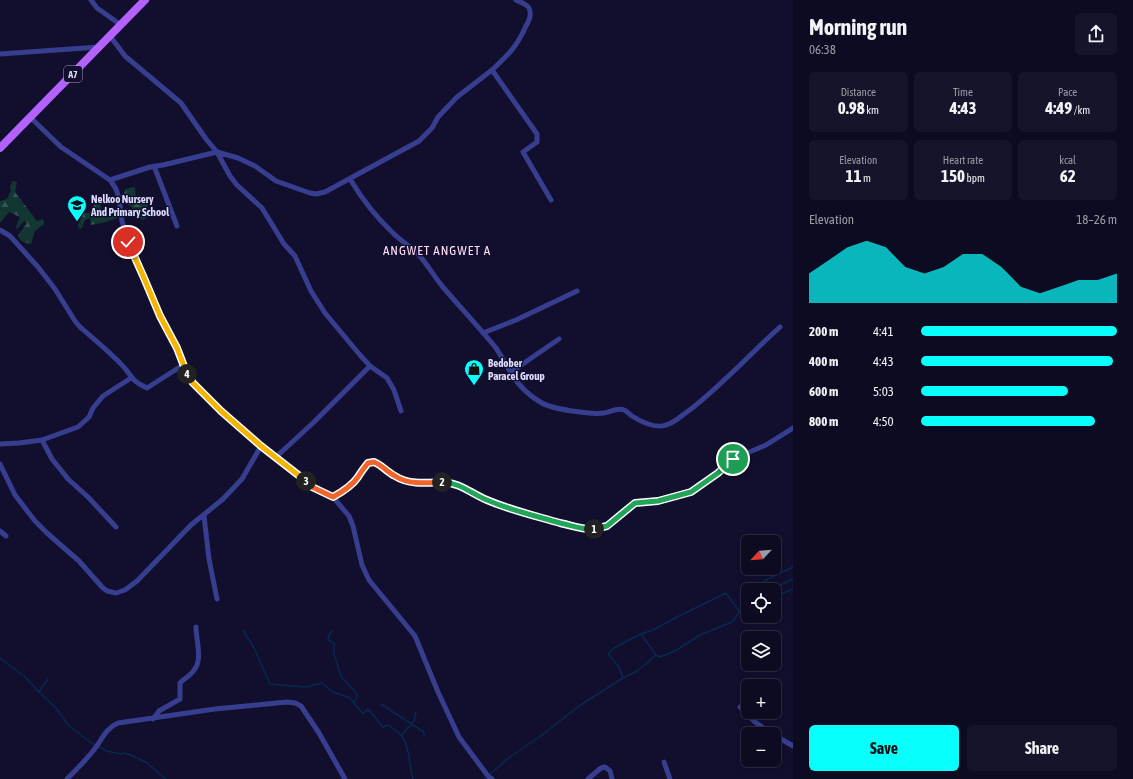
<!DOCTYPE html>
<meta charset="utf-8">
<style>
:root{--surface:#0d0b22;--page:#16142a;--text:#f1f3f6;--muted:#9a9ba5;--line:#2d2b40;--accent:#07fffc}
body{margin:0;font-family:"Asap Condensed",sans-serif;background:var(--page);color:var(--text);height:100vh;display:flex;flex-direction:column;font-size:15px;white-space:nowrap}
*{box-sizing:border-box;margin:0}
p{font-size:13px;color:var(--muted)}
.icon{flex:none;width:22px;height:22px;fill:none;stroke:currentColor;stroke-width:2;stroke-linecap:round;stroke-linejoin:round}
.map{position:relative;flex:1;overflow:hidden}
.side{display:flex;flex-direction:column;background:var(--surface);width:340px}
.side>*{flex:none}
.needle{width:26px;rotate:244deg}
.buttons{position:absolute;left:741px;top:535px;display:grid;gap:8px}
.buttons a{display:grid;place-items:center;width:40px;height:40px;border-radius:6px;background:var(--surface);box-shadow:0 2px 6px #0003,0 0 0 1px var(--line);font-size:20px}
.pin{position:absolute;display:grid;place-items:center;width:34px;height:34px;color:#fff;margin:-17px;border:2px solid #fff;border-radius:50%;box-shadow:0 1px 4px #0007}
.km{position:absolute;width:20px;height:20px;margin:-10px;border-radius:50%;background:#222;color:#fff;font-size:11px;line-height:20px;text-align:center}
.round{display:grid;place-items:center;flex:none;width:42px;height:42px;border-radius:6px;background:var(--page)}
.head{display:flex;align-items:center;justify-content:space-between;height:68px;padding:0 16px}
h1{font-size:22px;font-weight:700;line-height:30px}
.figures{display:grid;grid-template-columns:repeat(3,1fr);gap:6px;height:68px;padding:4px 16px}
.figures div{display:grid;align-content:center;border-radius:6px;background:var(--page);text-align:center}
.figures b{font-size:17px;font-weight:700}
.figures small{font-size:11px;font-weight:400}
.figures p{font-size:11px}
.chart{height:112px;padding:8px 16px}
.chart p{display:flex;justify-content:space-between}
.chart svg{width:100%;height:72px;margin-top:4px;fill:var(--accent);opacity:.7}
.action{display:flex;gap:8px;margin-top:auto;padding:8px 16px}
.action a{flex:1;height:46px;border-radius:6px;background:var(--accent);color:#111;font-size:16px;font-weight:700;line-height:46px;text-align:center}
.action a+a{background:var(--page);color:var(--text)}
ul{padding:0 16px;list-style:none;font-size:13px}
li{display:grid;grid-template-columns:64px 48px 1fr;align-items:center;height:30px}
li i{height:10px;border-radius:5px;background:var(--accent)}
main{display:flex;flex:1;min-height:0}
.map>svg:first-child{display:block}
.forest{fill:url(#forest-firs)}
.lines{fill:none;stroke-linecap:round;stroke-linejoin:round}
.stream{stroke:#07294e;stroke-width:1.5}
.minor{stroke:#383e8f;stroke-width:5}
.primary{stroke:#b362ff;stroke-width:8}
.split-1-casing{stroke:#fff;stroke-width:8}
.split-2-casing{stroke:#fff;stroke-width:8}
.split-3-casing{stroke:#fff;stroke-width:8}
.split-4-casing{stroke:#fff;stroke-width:8}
.split-5-casing{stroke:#fff;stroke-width:8}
.split-1{stroke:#22a559;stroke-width:5}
.split-2{stroke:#22a559;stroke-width:5}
.split-3{stroke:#f0652b;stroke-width:5}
.split-4{stroke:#f5b400;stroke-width:5}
.split-5{stroke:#f5b400;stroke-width:5}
.labels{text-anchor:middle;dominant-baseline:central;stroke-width:3;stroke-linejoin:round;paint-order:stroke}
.shield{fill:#110f2d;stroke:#9e9ec0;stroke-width:1}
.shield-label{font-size:10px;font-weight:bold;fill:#dbdbff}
.poi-label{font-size:11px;font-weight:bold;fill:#dbdbff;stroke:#110f2d;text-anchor:start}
.quarter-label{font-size:13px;letter-spacing:1px;fill:#ffddf7;stroke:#110f2d}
</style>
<main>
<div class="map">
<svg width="793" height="779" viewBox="0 0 793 779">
<defs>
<pattern id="forest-firs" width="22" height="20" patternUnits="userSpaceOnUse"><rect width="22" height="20" fill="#123732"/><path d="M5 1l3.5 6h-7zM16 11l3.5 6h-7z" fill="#345351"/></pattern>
</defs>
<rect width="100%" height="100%" fill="#110f2d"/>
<path class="forest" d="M12 181 17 182 15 192 37 221 43 219 44 224 35 231 31 244C25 243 20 242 18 235L27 223 24 221 17 229 16 227 20 217 9 212 0 223V201L7 199 11 190 10 187Z
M135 187 136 202 146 198 149 201 145 214 147 218 143 220 133 213 132 207 122 202 125 189Z
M99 198 101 209 106 215 112 216 118 213 117 207 123 211V216L106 222 91 225 90 218 85 220 82 228 79 229 78 225 84 213H89Z"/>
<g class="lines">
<path class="stream" d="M751 590 768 579 793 567
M770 590 793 579
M774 597 793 589
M739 598 748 592
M243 630 254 648 270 684 305 687 322 683 333 692 350 698 363 714 368 709 383 727 388 725C392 728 397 731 401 735 410 746 409 766 413 779
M332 631 329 635 328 640 334 643V654L341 676 357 694V697L354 703
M656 655 660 657 675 651 700 635 732 622 744 605 748 602
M0 658 24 676 39 692
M623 678 637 671 656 655 641 634
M48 679 39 692 56 708 69 726 93 744 107 751 120 754 125 753 133 756 147 763 166 779
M381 704 424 732V736
M402 736C406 725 414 729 416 712
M484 779 510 757 542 735 579 706 623 678 619 667 608 654 614 648 627 641 641 634 653 630 677 617 726 593 739 611"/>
<path class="minor" d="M91 0 97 8 121 25
M516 0C520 2 527 4 529 8 532 14 529 21 526 26 516 48 509 54 492 70L537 134V142L523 152 551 200
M110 36 125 56 181 103 206 139 217 152 238 158 255 166 276 181 310 193 316 194 325 192 419 141 432 128 438 117 457 97 492 70
M0 54 99 47
M30 117 61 147 110 180 116 189 119 198 122 221 132 253 144 278 160 316 172 337 187 374 193 383 221 411 261 446 296 472 310 486 333 497 349 516 353 526 362 565 369 580 415 636 438 692 459 737 488 776 492 779
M154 166 177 226
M350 179C362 199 377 218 393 233 401 241 411 247 419 255 427 264 434 276 442 286 460 307 479 327 496 348 502 357 507 367 513 376 520 387 531 397 542 403 552 409 592 415 604 413 611 412 617 407 624 410 627 411 629 414 632 416 640 421 655 429 666 425 675 423 683 414 691 409 723 384 750 354 780 327
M110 180 150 167 163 165 217 152 230 176 237 185 262 208 284 244 295 256 311 291 325 313 360 355 370 366 387 378 394 390 401 411
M0 230 10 236 38 267 55 289 75 321 80 327C94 339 107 350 120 363 132 374 129 380 147 388L183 365
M483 333 516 320 577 291
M511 372 559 339
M42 440 52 459 68 479 88 497 116 527
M0 444 19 443 42 440 78 427 89 417 93 408 103 396 131 378
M276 457 314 422 370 366
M0 464 15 495 35 521 47 533 79 561 102 587 107 591 116 593 125 590 137 581 191 525 223 499 242 479 261 446
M333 497C342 492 352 486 358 477 361 472 364 468 368 463L374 462 395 477 407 482H453L460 485 477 496 517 511 578 527 592 529 607 526 635 503 658 501 691 492 718 473 733 459 766 445 793 428
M204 516 209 559 217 599
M0 531 6 536
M740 707 755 722 772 734
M153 719 159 711 180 699V683C184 678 191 676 194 670 203 660 196 640 196 627
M774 735 793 746
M664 762 670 779
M67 779C76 770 85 761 93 751 102 741 104 729 118 723L215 709 287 702 295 703 301 706 319 733 345 779
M588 779 601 768 605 767 610 771 612 779"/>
<path class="primary" d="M0 148 145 0"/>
</g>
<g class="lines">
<g class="split-1-casing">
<path id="split-1" d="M594 529 607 526 635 503 658 501 691 492 718 473 733 459"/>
</g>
<g class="split-2-casing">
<path id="split-2" d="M442 482C461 483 470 493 487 500 510 510 536 516 560 523 571 525 582 530 594 529"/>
</g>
<g class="split-3-casing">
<path id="split-3" d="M306 481 310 486 333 497C342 492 352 486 358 477 361 472 364 468 368 463L374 462C382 465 387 472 395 476 409 485 426 483 442 482"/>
</g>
<g class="split-4-casing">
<path id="split-4" d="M187 374 193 383 221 411 261 446 306 481"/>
</g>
<g class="split-5-casing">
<path id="split-5" d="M128 242 144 278 160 316 177 348 187 374"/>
</g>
<use href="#split-1" class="split-1"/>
<use href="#split-2" class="split-2"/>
<use href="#split-3" class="split-3"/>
<use href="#split-4" class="split-4"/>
<use href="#split-5" class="split-5"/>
</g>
<defs>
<g id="school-pin" transform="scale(1)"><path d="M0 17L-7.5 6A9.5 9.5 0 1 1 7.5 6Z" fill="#07fffc" stroke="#110f2d"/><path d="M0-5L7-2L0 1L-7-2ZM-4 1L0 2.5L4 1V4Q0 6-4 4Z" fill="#111"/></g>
<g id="shop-pin" transform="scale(1)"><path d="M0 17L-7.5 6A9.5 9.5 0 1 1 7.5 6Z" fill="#07fffc" stroke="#110f2d"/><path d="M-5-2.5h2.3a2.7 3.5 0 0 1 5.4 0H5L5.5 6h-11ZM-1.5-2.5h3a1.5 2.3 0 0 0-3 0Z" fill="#111"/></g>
</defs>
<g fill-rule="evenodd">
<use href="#school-pin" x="77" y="205"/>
<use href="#shop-pin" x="474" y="369"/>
</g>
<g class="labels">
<rect class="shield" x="64" y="66" width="18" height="16" rx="3"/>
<g class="shield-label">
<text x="73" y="74">A7</text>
</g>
<g class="poi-label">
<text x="91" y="199">Nelkoo Nursery<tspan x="91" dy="13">And Primary School</tspan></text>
<text x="488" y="363">Bedober<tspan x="488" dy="13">Paracel Group</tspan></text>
</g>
<g class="quarter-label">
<text x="437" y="250">ANGWET ANGWET A</text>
</g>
</g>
</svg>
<div class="buttons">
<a><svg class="needle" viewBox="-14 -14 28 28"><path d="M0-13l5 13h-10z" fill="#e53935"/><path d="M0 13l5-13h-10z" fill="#9a9ba5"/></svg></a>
<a><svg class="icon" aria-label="locate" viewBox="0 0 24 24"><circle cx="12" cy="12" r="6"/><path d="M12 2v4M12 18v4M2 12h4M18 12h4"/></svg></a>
<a><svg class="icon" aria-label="layers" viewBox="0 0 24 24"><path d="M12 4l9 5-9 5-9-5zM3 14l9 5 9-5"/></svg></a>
<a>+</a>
<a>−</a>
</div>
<div class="pin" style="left:733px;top:459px;background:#1e9e55"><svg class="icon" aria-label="arrive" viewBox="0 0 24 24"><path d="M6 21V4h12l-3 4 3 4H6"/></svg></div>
<div class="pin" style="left:128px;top:242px;background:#d93025"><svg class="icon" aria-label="check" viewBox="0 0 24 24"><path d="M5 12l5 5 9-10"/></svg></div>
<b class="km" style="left:594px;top:529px">1</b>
<b class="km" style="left:442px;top:482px">2</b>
<b class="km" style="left:306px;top:481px">3</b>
<b class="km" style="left:187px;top:374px">4</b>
</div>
<section class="side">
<div class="head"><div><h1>Morning run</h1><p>06:38</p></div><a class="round"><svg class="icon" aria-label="share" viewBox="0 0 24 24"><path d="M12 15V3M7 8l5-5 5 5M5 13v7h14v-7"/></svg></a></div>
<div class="figures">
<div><p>Distance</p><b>0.98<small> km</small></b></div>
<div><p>Time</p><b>4:43</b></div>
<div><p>Pace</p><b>4:49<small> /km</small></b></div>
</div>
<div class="figures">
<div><p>Elevation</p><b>11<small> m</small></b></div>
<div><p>Heart rate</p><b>150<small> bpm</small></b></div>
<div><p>kcal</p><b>62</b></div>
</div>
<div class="chart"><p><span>Elevation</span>18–26 m</p>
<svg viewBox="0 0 160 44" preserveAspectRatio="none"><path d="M0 44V26L10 18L20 10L30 6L40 10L50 22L60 26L70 22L80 14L90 14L100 22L110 34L120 38L130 34L140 30L150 30L160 26V44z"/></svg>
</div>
<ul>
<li><b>200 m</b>4:41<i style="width:100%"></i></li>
<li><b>400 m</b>4:43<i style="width:98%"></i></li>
<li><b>600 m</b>5:03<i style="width:75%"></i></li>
<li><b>800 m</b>4:50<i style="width:89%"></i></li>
</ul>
<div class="action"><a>Save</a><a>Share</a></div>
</section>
</main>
